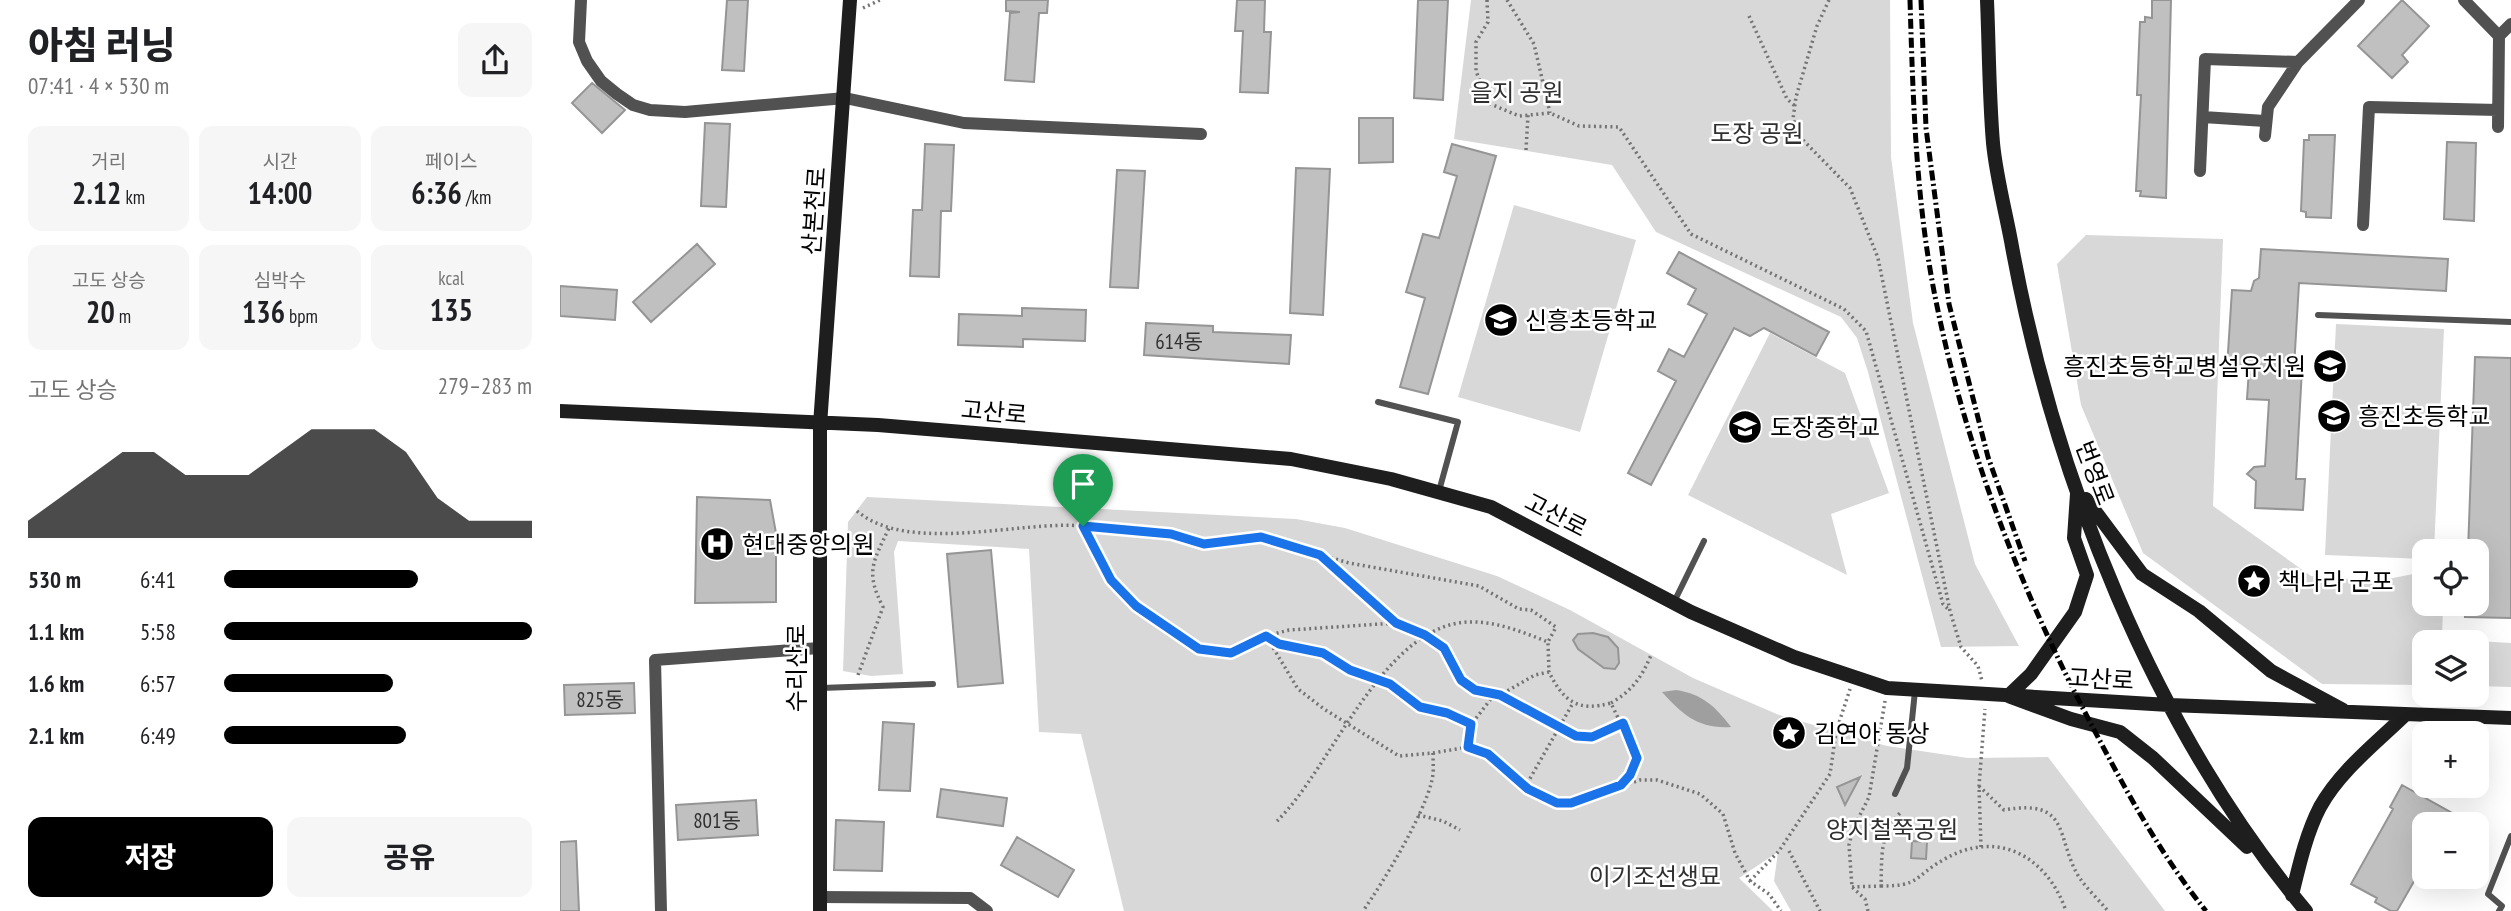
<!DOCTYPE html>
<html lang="ko">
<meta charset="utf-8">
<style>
:root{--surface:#fff;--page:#f6f6f6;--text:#202124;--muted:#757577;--accent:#000}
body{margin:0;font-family:"PT Sans Narrow","Noto Sans KR",sans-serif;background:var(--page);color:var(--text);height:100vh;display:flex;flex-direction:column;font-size:26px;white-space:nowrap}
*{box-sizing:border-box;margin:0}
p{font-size:23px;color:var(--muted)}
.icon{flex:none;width:38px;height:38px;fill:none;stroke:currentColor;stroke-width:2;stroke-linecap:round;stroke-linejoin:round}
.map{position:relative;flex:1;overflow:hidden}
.drawer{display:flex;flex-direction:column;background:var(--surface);width:560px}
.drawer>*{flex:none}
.controls{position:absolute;left:1852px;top:539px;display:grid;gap:14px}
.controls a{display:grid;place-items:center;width:77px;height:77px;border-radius:14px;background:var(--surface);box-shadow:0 7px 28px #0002;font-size:35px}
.pin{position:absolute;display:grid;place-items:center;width:60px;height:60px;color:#fff;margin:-72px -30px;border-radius:50% 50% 50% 0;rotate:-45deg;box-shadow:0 0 7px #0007}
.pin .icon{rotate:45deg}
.round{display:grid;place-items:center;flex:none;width:74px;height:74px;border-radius:14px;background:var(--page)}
.headline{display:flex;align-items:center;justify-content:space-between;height:119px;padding:0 28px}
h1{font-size:38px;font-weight:800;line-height:52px}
.stats{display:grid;grid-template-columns:repeat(3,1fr);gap:10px;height:119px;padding:7px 28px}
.stats div{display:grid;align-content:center;border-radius:14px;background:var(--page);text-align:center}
.stats b{font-size:30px;font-weight:800}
.stats small{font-size:19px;font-weight:400}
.stats p{font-size:19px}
.chart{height:196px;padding:14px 28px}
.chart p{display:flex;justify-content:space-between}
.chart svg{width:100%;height:126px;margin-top:7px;fill:var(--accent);opacity:.7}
.button{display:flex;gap:14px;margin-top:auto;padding:14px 28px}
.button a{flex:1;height:80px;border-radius:14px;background:var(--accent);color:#fff;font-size:28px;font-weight:800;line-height:80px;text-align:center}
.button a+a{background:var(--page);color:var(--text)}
ul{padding:0 28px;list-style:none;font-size:23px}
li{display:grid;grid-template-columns:112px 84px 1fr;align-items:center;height:52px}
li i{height:18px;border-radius:9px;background:var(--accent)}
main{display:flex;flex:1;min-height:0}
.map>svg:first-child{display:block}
.green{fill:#d8d8d8}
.water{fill:#9f9f9f}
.building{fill:#c0c0c0;stroke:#959595;stroke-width:2}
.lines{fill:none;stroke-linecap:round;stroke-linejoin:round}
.path{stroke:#737373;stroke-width:3.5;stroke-dasharray:2 3.5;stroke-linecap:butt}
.lane{stroke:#515151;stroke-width:6}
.street{stroke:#515151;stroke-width:12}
.secondary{stroke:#1e1e1e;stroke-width:14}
.rail{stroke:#000;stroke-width:5;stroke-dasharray:10 3.5 2 3.5;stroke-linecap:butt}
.route-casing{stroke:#fff;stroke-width:14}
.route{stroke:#1a73e8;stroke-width:9}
.labels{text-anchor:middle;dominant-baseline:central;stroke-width:5;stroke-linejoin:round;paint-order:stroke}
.number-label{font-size:21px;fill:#303030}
.park-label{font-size:24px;fill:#2f2f2f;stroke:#fff}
.street-label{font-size:24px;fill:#000;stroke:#fff}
.poi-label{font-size:24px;fill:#000;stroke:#fff;text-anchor:start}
</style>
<main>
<section class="drawer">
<div class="headline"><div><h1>아침 러닝</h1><p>07:41 · 4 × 530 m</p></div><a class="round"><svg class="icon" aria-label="share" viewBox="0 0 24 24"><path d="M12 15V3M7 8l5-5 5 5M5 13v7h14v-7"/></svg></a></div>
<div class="stats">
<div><p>거리</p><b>2.12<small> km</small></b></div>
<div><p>시간</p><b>14:00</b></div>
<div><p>페이스</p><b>6:36<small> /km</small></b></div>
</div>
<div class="stats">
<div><p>고도 상승</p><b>20<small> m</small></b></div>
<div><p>심박수</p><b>136<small> bpm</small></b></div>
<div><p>kcal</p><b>135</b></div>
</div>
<div class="chart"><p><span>고도 상승</span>279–283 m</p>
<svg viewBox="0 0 160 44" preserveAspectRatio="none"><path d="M0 44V38L10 30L20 22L30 14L40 14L50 22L60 22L70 22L80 14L90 6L100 6L110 6L120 14L130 30L140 38L150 38L160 38V44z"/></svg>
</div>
<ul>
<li><b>530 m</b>6:41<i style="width:63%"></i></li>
<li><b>1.1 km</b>5:58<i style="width:100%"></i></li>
<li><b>1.6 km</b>6:57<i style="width:55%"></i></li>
<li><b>2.1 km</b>6:49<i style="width:59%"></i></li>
</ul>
<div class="button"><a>저장</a><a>공유</a></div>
</section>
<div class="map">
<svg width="1951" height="911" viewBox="0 0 1951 911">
<rect width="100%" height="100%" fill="#fff"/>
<path class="green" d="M911 0H1330L1331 157 1353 323 1415 564 1459 646 1381 647 1308 372 1297 338 1281 317 1096 232 1052 165 894 139Z
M954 205 1076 240 1020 432 898 397Z
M1526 235 1663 239 1653 506 1751 576 1817 581 1864 572V604H1883L1882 639 1951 643V687L1916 686V642H1864V685L1762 684 1583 553 1521 405 1497 264Z
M1776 324 1884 329 1874 551H1864V559L1765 555Z
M1210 333 1285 373 1329 493 1271 514 1287 575 1128 495Z
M307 497 736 519 785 528 937 576 1010 610 1133 678 1219 715 1327 746 1408 758 1488 757 1605 911H1231L1214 881 1218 852 1179 878 1213 911H564L521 734 479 732 469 549 338 541 334 552 343 674 311 676 283 671 288 522Z"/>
<path class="water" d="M1116 690C1142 694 1155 706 1171 727 1138 729 1123 715 1102 692Z"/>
<path class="building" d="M167 0H188L184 71 162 70Z
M446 0H488L487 13H479L474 82 445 80 450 13 460 12 446 11Z
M677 0H705L704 32H711L708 93 680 92 683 31H675Z
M858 0H888L883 100 854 98Z
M1592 0H1611L1606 198 1580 196 1581 191H1576L1581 95H1577L1580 22H1585V17L1592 18Z
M1842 0 1869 26 1842 55 1848 62 1832 78 1798 46Z
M32 83 65 110 42 133 12 103Z
M799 118H833V162L799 163Z
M145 123 170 124 166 207 141 206Z
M1749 135H1775L1771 218 1746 217V212L1741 211 1744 140H1749Z
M1887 142 1916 143 1914 221 1884 219Z
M365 144 394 145 391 211H381L379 277 350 276 353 210H362Z
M892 144 936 156 868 394 840 387 865 298 846 292 863 234 879 238 897 176 884 172Z
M736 168 770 169 763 315 730 313Z
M557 170 585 171 578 288 550 287Z
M137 244 155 264 91 322 73 302Z
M1701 249 1888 259 1886 291 1739 283 1734 368 1742 369 1736 479H1745L1743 510 1695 508 1696 481 1687 474 1694 467 1705 466 1709 400 1687 399 1689 369 1667 368 1672 290 1691 291 1694 281 1699 278Z
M1119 252 1269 332 1256 356 1204 328 1190 336 1174 328 1091 485 1068 473 1116 381 1098 371 1109 349 1124 357 1147 314 1128 304 1136 289 1107 273Z
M0 286 57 290 55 320 0 316Z
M462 308 526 310 525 341 463 339V347L398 345 399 314 462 316Z
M586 323 653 326V332L731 335 729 364 584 355Z
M1915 357 1951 358V618L1905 617 1906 604H1916V551H1908Z
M137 497 210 500 216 533V602L135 603Z
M431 550 443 683 398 687 387 554Z
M1033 633 1048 637 1058 648 1059 663 1055 669 1044 668 1018 649 1013 640 1018 634Z
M74 683 75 713 5 715 4 685Z
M323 722 354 724 350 791 319 790Z
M1300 777 1285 805 1277 787Z
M1842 785 1892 813 1886 824H1864V864L1837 911H1831L1815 902 1817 898 1791 884 1833 809 1830 807Z
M381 789 447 798 443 826 377 817Z
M196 800 198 835 118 840 116 805Z
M276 820 324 822 322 871 274 870Z
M457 837 514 870 498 897 441 865Z
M16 841 19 911H0V842Z
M1352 841 1367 842 1366 859 1351 858Z"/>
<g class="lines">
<path class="path" d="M927 0 928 22 916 42V71L928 103 959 116 990 113 1019 126 1059 127 1131 234 1284 309 1306 331 1383 604 1389 610
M947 0 974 44 990 113
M1269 0 1257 26 1236 97 1233 119 1241 138 1290 188 1318 258 1390 611 1401 647 1418 666 1422 681
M303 8 320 0
M1189 16 1227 99 1235 106
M966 150 968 115
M297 511C348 555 461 520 523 526L551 581 576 606 639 649 671 653 706 636 738 689 764 709 839 756 873 753C873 762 874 772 872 780 864 815 824 881 803 911
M523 526 611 534 644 544 701 537 789 563 919 586 959 609 971 610 996 627 988 642
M761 556C785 578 808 602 834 621 848 632 868 634 882 646 908 669 888 684 934 695
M706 636 729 630 836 623
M707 637 719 644 763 653 790 670 830 684 860 707 886 713 911 724
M298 675 323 607C305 572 313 562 329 528
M940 695 1016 735 1032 737 1063 723
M1051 703C1072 691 1082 677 1091 655
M873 753 908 747
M1061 785 1070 775 1077 758 1051 703C1018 712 1004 702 989 672L975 675 940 695H934L910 726 908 747 928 754 968 789 997 803H1011L1080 780H1097L1140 794 1163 814 1175 853 1190 881 1209 894 1221 911
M1419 786 1444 810C1512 798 1495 838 1519 877 1527 889 1539 900 1548 911
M968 789V782L1013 703
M858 815 883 821 900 830
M717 821C773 767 825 617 916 622 941 623 965 633 988 642L989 672
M1421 847 1419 786 1425 709
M1229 851 1260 911
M1190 881 1219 851 1270 774 1276 732 1290 689
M1321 886C1361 886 1353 877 1383 860 1437 828 1487 856 1506 911
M1292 887 1321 886C1322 857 1319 834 1341 812
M1308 911 1305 899 1292 887 1289 845 1293 829 1309 797 1325 701"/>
<path class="lane" d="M1758 315 1951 322
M818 402 898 422 879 491
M1114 602 1144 541
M261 688 373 684
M1335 794 1347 768 1355 691
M1939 911 1942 906 1928 894 1951 836"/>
<path class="street" d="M21 0 19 42 27 61 41 81 57 94 73 105 90 110 125 112 285 98 404 123 641 134
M1904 0 1939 36 1951 24
M1643 117 1705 121
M1938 127 1939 36
M1705 136 1708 107 1738 62
M1640 171 1645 59 1738 62 1799 0
M1803 225 1809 107 1938 110
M259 897 410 898 427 911
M101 911 95 660 259 648"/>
<path class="secondary" d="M1427 0C1429 47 1429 95 1433 143 1436 175 1445 209 1451 241 1493 475 1593 728 1746 911
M0 411 318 425 731 459 831 479 931 507 1131 612 1234 657 1327 688 1609 705 1951 718
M1517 494 1514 538 1527 575 1515 612 1471 674 1448 696 1511 719 1560 732 1593 758 1687 847
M1526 499 1582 574 1639 611 1711 671 1783 710
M1732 895C1739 866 1746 834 1760 807 1780 771 1815 744 1844 716
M260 911V425L290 0"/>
<path class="rail" d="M1350 0C1353 100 1356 207 1377 306 1407 452 1461 590 1530 722 1564 787 1599 853 1646 911
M1361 0 1366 128 1389 304 1428 457 1465 561"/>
</g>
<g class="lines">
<g class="route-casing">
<path id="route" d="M523 526 611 534 644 544 701 537 760 555 836 623 865 635 884 648 901 680 915 690 940 695 1016 736 1032 737 1063 723 1077 758 1070 775 1061 785 1011 803H997L968 789 928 754 908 747 911 724 887 713 860 707 830 684 790 670 763 653 719 644 706 636 671 653 639 649 576 606 551 580Z"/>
</g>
<use href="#route" class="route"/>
</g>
<defs>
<g id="school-disc" transform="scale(1.75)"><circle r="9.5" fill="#000" stroke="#fff"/><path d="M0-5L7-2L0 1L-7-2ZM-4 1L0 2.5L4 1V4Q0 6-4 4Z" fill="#fff"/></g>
<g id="hospital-disc" transform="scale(1.75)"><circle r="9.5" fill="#000" stroke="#fff"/><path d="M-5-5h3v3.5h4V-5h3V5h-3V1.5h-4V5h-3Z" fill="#fff"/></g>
<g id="sight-disc" transform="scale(1.75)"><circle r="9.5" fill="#000" stroke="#fff"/><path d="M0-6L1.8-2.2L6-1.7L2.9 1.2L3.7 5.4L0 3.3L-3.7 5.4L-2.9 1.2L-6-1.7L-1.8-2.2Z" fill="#fff"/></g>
</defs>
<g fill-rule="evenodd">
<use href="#school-disc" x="941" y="320"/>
<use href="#school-disc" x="1770" y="366"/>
<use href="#school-disc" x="1774" y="416"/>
<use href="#school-disc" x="1185" y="427"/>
<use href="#hospital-disc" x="157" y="544"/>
<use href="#sight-disc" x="1694" y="581"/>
<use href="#sight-disc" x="1229" y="733"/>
</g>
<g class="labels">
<g class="number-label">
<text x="619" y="341">614동</text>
<text x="40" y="699">825동</text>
<text x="157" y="820">801동</text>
</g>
<g class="park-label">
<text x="957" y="92">을지 공원</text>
<text x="1197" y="133">도장 공원</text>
<text x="1332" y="829">양지철쭉공원</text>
<text x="1095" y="876">이기조선생묘</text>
</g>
<g class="street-label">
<text transform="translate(254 211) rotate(-86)">산본천로</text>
<text transform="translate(434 412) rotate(5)">고산로</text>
<text transform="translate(1535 473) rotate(69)">번영로</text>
<text transform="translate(996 515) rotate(27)">고산로</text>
<text transform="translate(236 668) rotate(-90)">수리산로</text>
<text transform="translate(1541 679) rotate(3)">고산로</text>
</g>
<g class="poi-label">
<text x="965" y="320">신흥초등학교</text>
<text x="1746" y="366" text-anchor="end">흥진초등학교병설유치원</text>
<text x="1798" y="416">흥진초등학교</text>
<text x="1210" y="427">도장중학교</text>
<text x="182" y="544">현대중앙의원</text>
<text x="1718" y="581">책나라 군포</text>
<text x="1254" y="733">김연아 동상</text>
</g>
</g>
</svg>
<div class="controls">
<a><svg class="icon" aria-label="locate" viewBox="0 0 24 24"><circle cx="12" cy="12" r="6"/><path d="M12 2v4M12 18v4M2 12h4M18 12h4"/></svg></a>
<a><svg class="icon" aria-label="layers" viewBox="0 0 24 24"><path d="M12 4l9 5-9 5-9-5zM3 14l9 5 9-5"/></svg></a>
<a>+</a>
<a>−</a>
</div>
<div class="pin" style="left:523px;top:526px;background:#1e9e55"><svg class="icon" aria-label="arrive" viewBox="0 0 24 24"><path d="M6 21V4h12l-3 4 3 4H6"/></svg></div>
</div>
</main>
